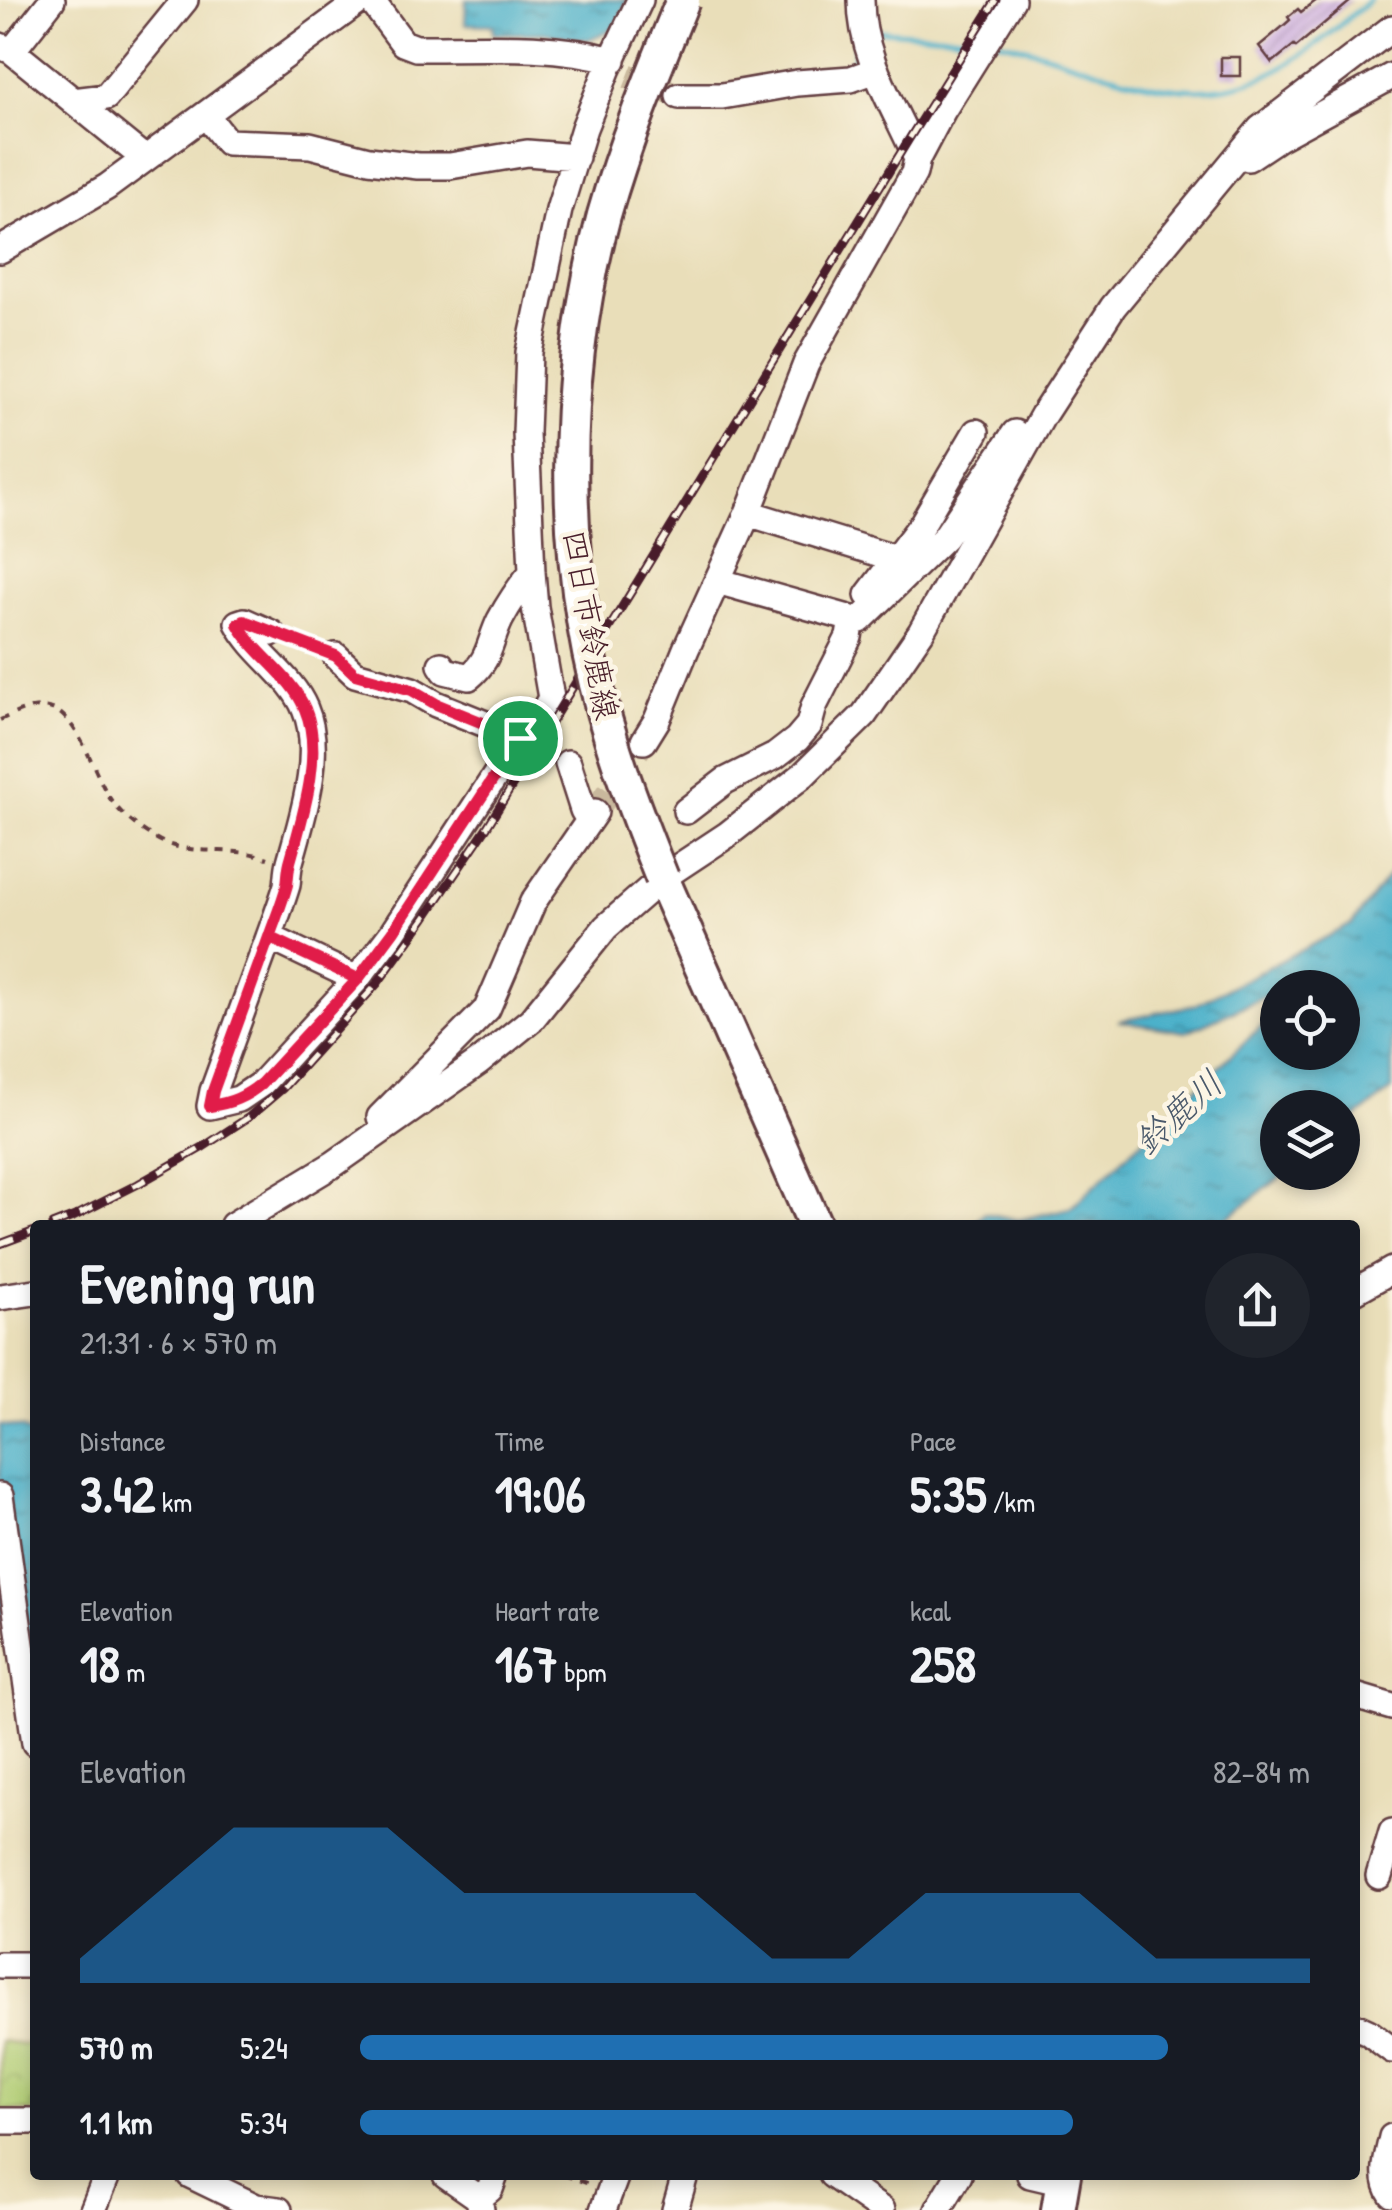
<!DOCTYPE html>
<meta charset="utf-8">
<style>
:root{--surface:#171b24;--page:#20242c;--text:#f1f3f6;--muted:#9ea1a6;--accent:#1f6fb2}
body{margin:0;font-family:"Patrick Hand","Klee One",sans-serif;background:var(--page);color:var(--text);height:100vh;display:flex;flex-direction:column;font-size:38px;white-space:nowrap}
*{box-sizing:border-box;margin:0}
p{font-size:32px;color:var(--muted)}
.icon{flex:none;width:55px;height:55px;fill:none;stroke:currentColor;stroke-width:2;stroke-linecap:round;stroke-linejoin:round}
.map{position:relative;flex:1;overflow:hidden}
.sheet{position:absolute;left:30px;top:1220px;width:1330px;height:960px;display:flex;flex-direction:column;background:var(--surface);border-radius:10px;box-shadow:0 5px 15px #0003}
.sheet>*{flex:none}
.controls{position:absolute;left:1260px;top:970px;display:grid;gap:20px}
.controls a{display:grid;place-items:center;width:100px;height:100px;border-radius:50%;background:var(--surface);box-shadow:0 5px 15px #0003;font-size:50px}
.pin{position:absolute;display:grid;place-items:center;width:85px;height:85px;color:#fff;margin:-42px;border:5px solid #fff;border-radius:50%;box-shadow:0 2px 10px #0007}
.round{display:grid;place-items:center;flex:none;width:105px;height:105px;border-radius:52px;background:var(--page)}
.summary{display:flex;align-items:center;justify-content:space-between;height:170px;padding:0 50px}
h1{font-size:55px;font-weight:700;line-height:75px}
.stats{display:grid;grid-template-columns:repeat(3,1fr);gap:15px;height:170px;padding:10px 50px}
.stats div{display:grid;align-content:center}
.stats b{font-size:50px;font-weight:700}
.stats small{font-size:28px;font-weight:400}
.stats p{font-size:28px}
.chart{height:280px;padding:20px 50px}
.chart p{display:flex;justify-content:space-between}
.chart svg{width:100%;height:180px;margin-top:10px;fill:var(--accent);opacity:.7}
ul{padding:0 50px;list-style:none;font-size:32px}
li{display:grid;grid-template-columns:160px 120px 1fr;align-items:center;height:75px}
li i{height:25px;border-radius:12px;background:var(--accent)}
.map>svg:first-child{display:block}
.park{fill:url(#park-crowns);stroke:#7d764f;stroke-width:2.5}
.water{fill:url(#water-ripples);stroke:#4a687a;stroke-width:2.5}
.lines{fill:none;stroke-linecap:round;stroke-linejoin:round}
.stream{stroke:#4bb1ca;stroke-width:5}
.building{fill:url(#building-hatch)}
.minor-tunnel{stroke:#c9b89d;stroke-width:25;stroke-dasharray:25 12;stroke-linecap:butt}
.minor-casing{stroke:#623c40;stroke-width:30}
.major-casing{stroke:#623c40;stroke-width:38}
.path{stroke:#623c40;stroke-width:4;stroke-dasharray:8 8;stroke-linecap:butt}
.minor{stroke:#fff;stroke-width:25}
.major{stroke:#fff;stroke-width:32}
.rail-casing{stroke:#4a1f2b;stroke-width:9}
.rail{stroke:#fcf5e5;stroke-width:5;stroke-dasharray:15;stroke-linecap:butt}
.major-bridge-casing{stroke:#623c40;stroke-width:38;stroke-linecap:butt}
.major-bridge{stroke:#fff;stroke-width:32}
.route-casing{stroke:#fff;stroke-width:20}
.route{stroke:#e11d48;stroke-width:12}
.labels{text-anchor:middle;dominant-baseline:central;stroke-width:9;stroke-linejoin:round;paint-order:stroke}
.street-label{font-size:32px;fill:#4a1f2b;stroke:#fcf5e5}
.water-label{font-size:35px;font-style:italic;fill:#4a596b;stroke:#fcf5e5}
</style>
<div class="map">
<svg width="1392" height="2210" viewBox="0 0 1392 2210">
<defs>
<pattern id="park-crowns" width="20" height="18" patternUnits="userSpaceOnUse" patternTransform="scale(2.5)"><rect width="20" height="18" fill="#b0cc73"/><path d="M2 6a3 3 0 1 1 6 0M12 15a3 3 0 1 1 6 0" fill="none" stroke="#99af64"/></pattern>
<pattern id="water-ripples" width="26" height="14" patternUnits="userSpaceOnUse" patternTransform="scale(2.5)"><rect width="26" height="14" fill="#4bb1ca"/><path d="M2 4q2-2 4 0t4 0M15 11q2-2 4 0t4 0" fill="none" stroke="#408fa4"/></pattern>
<pattern id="building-hatch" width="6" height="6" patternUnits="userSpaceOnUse" patternTransform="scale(2.5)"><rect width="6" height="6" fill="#c8a7e0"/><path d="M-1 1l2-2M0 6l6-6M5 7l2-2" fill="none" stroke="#a487b6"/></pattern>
</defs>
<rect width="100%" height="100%" fill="#fcf5e5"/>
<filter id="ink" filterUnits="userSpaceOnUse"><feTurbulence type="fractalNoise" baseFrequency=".01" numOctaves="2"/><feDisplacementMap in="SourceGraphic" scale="20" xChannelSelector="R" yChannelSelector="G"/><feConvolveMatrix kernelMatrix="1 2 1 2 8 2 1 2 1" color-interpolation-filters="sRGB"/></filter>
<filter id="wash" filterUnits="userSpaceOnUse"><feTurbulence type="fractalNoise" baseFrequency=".0048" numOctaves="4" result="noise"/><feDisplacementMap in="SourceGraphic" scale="40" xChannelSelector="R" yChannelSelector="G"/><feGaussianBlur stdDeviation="2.25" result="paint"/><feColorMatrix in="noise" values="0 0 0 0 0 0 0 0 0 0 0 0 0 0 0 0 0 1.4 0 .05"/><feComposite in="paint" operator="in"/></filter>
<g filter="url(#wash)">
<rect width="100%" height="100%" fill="#e9deb9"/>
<path class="park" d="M0 2041 35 2045V2112L0 2110Z"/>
<path class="water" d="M466 0H628L615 28 588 40 543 33 493 34V25L465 24Z
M1392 871V1090L1343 1128 1342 1108H1278V1172L1286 1173 1218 1225H970L985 1213 1018 1220 1071 1208 1277 1011 1278 1052H1342V988L1302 987 1315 974 1285 987 1278 988 1277 991 1186 1032 1118 1021 1195 1005 1352 924Z
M0 1425 22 1428 35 1436V1643L0 1624Z"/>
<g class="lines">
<path class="stream" d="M873 32 884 31 963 37
M997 41C1089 59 1177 118 1271 73 1308 55 1339 25 1370 0
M840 69C854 64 855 57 855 43"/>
</g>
<g id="blocks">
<path class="building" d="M1317 0H1352L1296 47 1294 45 1272 63 1259 46 1281 28 1290 20 1288 17 1298 9 1301 12Z
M1221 57H1240V76H1221Z"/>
</g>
</g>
<g filter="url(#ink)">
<use href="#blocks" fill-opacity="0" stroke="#623c40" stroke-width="2.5"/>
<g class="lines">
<path class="minor-tunnel" d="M628 76 679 96
M595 812 644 741"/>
<g class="minor-casing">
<path id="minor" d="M371 0 403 43 416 48C482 48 549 43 613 60
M861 0C861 59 895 107 917 159
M0 46 12 51 145 159
M12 51 52 0
M679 96H722L797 83 851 79 876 70
M73 101 106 97 185 0
M206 115 227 142 310 145 369 160 418 166H450L527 153 576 157
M1248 158 1278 138 1392 76
M0 250 107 187 361 0
M748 513 884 555 893 561
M717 581 852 619
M868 595 922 524 976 432
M336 656 355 674 412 690 436 704 520 738
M441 665 445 671 469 677C490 660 489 643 500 620 509 603 520 587 532 572
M644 741 657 720 686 649 748 513 806 364 914 173 917 159 943 110 1012 0
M568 763 583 810 589 820
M686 811 725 781 775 756 797 739 809 725 814 706 849 637 852 619 860 620 945 537 1015 433
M269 937C275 920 282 902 287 885 288 877 288 869 290 862 302 818 324 753 305 709 291 675 255 655 238 623L244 621 271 633
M357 979 261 1084 239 1099 210 1106 213 1091 269 937 357 979 393 932 520 738 541 716 551 698 535 607 532 572 526 433 529 352 559 210 584 128 608 68 640 0
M380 1117 487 1009 533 902 595 812
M233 1225 334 1164 478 1063 531 1020 606 927 662 878 727 835 803 775 864 715 921 632 1043 415 1113 307 1260 129 1392 28
M1355 1291 1392 1270
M0 1297 35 1292
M0 1496 35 1743
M1355 1696 1392 1707
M1379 1876 1392 1832
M0 1965H35
M1355 2026 1368 2032 1392 2050
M0 2121H35
M1392 2137C1388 2156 1380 2177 1392 2194
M190 2175 256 2207 279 2210
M446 2175 479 2198
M832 2175 882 2210
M1030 2175 1047 2179
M93 2210 107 2175
M481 2210 479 2198 490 2189 495 2175
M603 2210 616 2175
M675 2210 685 2175
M938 2210 959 2175"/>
</g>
<g class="major-casing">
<path id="major" d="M662 878 815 1225
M1058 2210 1064 2175"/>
</g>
<path class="path" d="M289 639 317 649
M0 720C16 713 34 703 52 709 78 717 95 775 109 797 120 814 138 828 155 838 188 858 232 845 268 858
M564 2175 592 2185"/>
<use href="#minor" class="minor"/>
<use href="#major" class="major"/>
<g class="rail-casing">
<path id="rail" d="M52 1225 75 1216 138 1184 203 1147 249 1117 283 1088 377 984 425 918 487 827 909 139 996 0
M0 1244 35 1231"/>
</g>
<use href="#rail" class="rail"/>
<g class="major-bridge-casing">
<path id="major-bridge" d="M662 878C644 833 626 788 612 742 559 575 559 383 604 215 625 141 654 71 683 0"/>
</g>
<use href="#major-bridge" class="major-bridge"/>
</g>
</g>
<g class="lines" filter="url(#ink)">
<g class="route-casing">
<path id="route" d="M520 738 393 932 358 979 269 937 213 1091 210 1106C231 1103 245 1097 261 1084L358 979 269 937C275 920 282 903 287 885 288 878 288 870 290 862 302 818 324 753 305 709 291 675 255 655 238 624L244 621 336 656 355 674 412 690 436 704 520 738"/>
</g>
<use href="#route" class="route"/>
</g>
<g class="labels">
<g class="street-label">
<text transform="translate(591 625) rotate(80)">四日市鈴鹿線</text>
</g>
<g class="water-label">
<text transform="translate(1178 1112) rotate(-42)">鈴鹿川</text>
</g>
</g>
</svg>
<div class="controls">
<a><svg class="icon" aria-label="locate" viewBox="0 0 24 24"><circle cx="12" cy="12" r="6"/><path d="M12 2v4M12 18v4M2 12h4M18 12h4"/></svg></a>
<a><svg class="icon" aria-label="layers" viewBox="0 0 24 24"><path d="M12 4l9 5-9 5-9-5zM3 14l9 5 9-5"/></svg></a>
</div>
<div class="pin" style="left:520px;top:738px;background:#1e9e55"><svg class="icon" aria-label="arrive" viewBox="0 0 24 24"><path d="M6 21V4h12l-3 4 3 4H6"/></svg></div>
<section class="sheet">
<div class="summary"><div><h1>Evening run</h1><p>21:31 · 6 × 570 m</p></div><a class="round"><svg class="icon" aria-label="share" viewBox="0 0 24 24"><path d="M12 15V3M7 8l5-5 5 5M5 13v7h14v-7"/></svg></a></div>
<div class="stats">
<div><p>Distance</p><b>3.42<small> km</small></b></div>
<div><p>Time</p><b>19:06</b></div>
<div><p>Pace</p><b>5:35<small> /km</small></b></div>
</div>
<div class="stats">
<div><p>Elevation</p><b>18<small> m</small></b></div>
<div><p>Heart rate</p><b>167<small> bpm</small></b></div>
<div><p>kcal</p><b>258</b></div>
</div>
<div class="chart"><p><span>Elevation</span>82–84 m</p>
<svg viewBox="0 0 160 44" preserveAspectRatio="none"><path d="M0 44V38L10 22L20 6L30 6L40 6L50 22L60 22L70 22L80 22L90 38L100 38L110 22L120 22L130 22L140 38L150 38L160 38V44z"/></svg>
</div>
<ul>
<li><b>570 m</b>5:24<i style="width:85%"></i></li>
<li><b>1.1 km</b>5:34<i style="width:75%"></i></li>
</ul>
</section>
</div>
